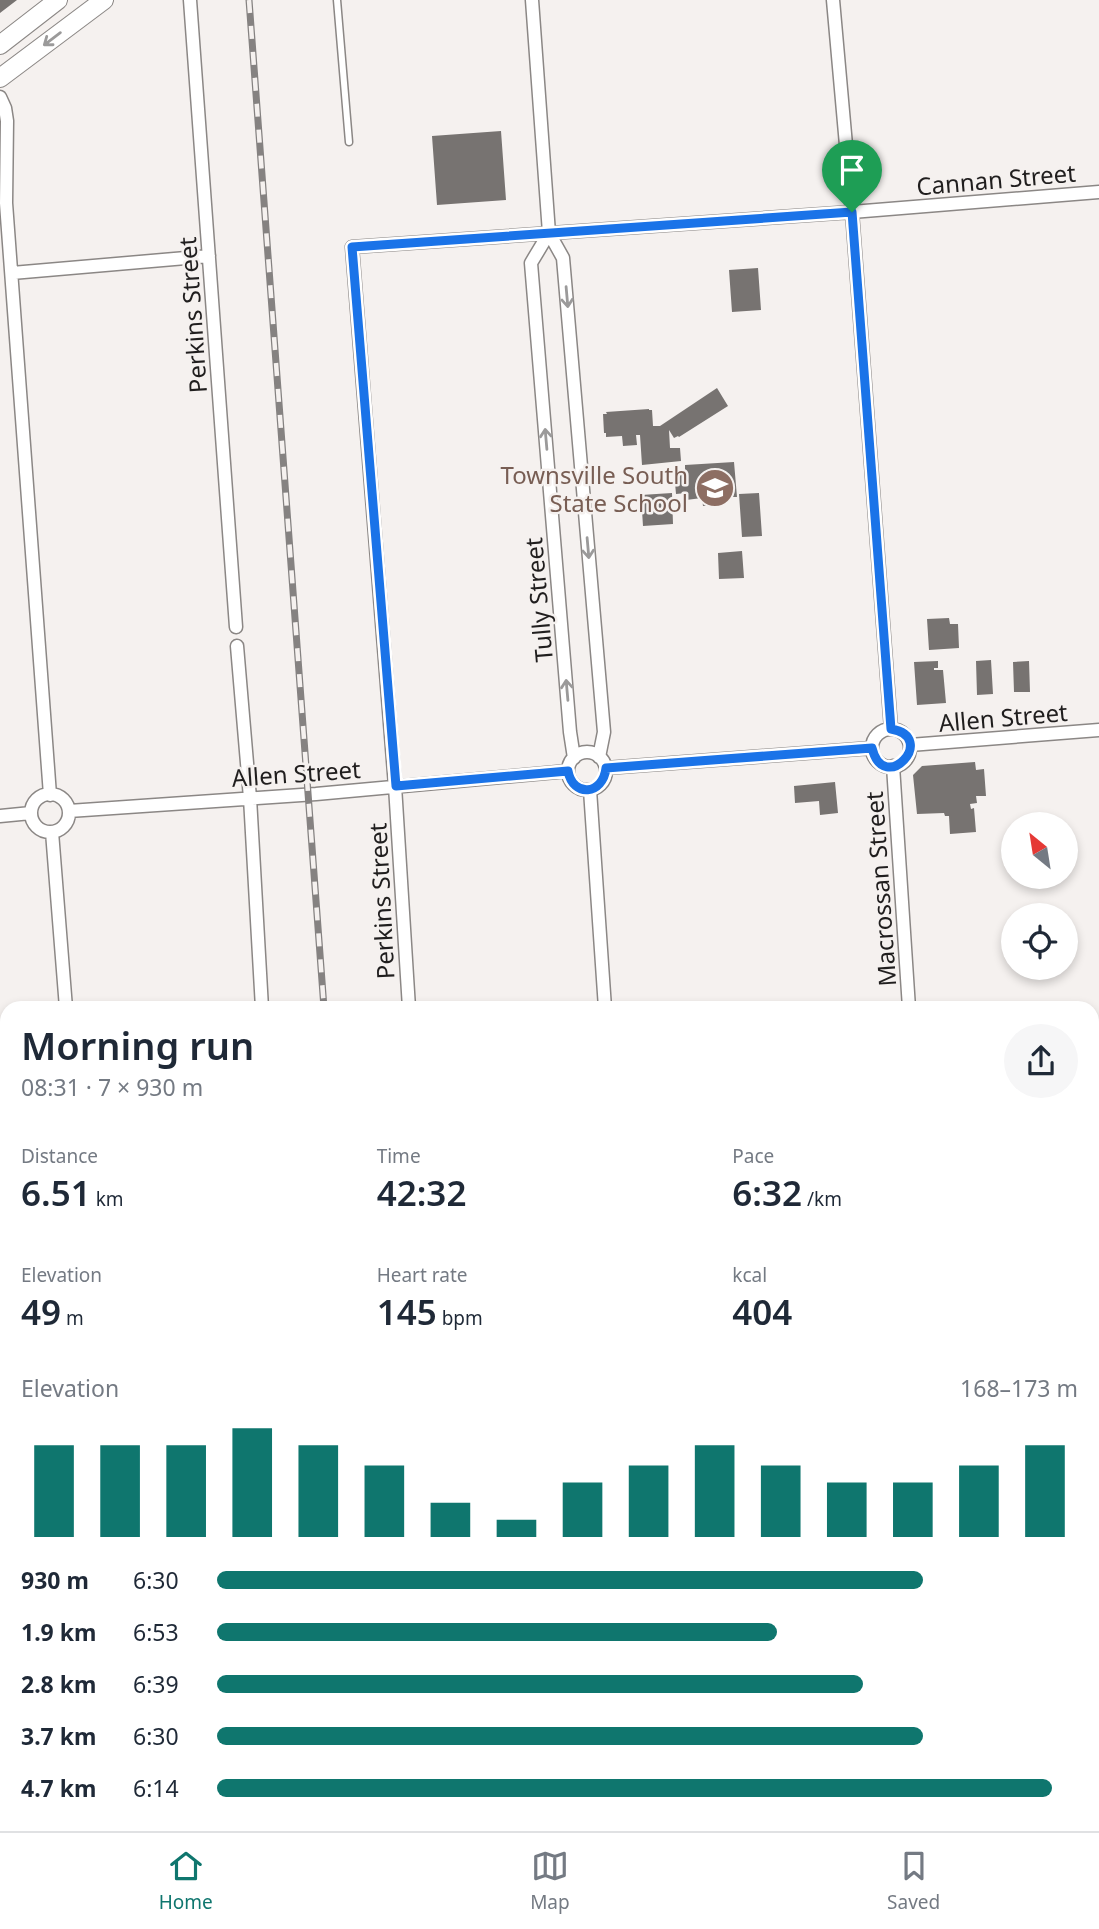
<!DOCTYPE html>
<meta charset="utf-8">
<style>
:root{--surface:#fff;--page:#f6f6f7;--text:#1f2937;--muted:#747a83;--line:#e0e1e3;--accent:#0f766e}
body{margin:0;font-family:"Noto Sans",sans-serif;background:var(--page);color:var(--text);height:100vh;display:flex;flex-direction:column;font-size:26px;white-space:nowrap}
*{box-sizing:border-box;margin:0}
p{font-size:23px;color:var(--muted)}
.icon{flex:none;width:38px;height:38px;fill:none;stroke:currentColor;stroke-width:2;stroke-linecap:round;stroke-linejoin:round}
.map{position:relative;flex:1;overflow:hidden}
.side{position:absolute;left:0px;top:1001px;width:1099px;height:831px;display:flex;flex-direction:column;background:var(--surface);border-radius:21px 21px 0 0;box-shadow:0 4px 10px #0003}
.side>*{flex:none}
.needle{width:46px;rotate:330deg}
.buttons{position:absolute;left:1001px;top:812px;display:grid;gap:14px}
.buttons a{display:grid;place-items:center;width:77px;height:77px;border-radius:50%;background:var(--surface);box-shadow:0 4px 10px #0003;font-size:35px}
.pin{position:absolute;display:grid;place-items:center;width:60px;height:60px;color:#fff;margin:-72px -30px;border-radius:50% 50% 50% 0;rotate:-45deg;box-shadow:0 0 7px #0007}
.pin .icon{rotate:45deg}
.round{display:grid;place-items:center;flex:none;width:74px;height:74px;border-radius:37px;background:var(--page)}
.head{display:flex;align-items:center;justify-content:space-between;height:119px;padding:0 21px}
h1{font-size:38px;font-weight:600;line-height:52px}
.metrics{display:grid;grid-template-columns:repeat(3,1fr);gap:10px;height:119px;padding:7px 21px}
.metrics div{display:grid;align-content:center}
.metrics b{font-size:35px;font-weight:600}
.metrics small{font-size:19px;font-weight:400}
.metrics p{font-size:19px}
.chart{height:196px;padding:14px 21px}
.chart p{display:flex;justify-content:space-between}
.chart svg{width:100%;height:126px;margin-top:7px;stroke:var(--accent);stroke-width:6}
ul{padding:0 21px;list-style:none;font-size:23px}
li{display:grid;grid-template-columns:112px 84px 1fr;align-items:center;height:52px}
li i{height:18px;border-radius:9px;background:var(--accent)}
.dock{display:flex;justify-content:space-around;align-items:center;height:98px;border-top:2px solid var(--line);background:var(--surface);font-size:19px;color:var(--muted)}
.dock a{display:grid;justify-items:center;gap:4px}
.dock .selected{color:var(--accent)}
.map>svg:first-child{display:block}
.grass{fill:url(#grass-tufts)}
.garden{fill:#cad891}
.building{fill:#777371}
.lines{fill:none;stroke-linecap:round;stroke-linejoin:round}
.service-casing{stroke:#8b8785;stroke-width:9}
.minor-casing{stroke:#8b8785;stroke-width:15}
.secondary-casing{stroke:#8b8785;stroke-width:20}
.service{stroke:#fff;stroke-width:6}
.minor{stroke:#fff;stroke-width:12}
.secondary{stroke:#fff;stroke-width:18}
.rail-casing{stroke:#858281;stroke-width:7}
.rail{stroke:#f5f1ef;stroke-width:4.5;stroke-dasharray:13;stroke-linecap:butt}
.oneway{stroke:#9b9a9a}
.route-casing{stroke:#fff;stroke-width:14}
.route{stroke:#1a73e8;stroke-width:9}
.labels{text-anchor:middle;dominant-baseline:central;stroke-width:5;stroke-linejoin:round;paint-order:stroke}
.street-label{font-size:24px;fill:#201e1e;stroke:#f5f1ef}
.education-label{font-size:24px;fill:#785e54;stroke:#f5f1ef;text-anchor:end}
</style>
<div class="map">
<svg width="1099" height="1831" viewBox="0 0 1099 1831">
<defs>
<pattern id="grass-tufts" width="24" height="20" patternUnits="userSpaceOnUse" patternTransform="scale(1.75)"><rect width="24" height="20" fill="#cad891"/><path d="M3 7l-1-3M5 7V3M7 7l1-3M15 17l-1-3M17 17v-4M19 17l1-3" fill="none" stroke="#adb97d"/></pattern>
</defs>
<rect width="100%" height="100%" fill="#f5f1ef"/>
<path class="grass" d="M1092 1311H1099V1831H698L697 1825H1092Z"/>
<path class="garden" d="M850 1825H1009V1831H851Z"/>
<path class="building" d="M0 0H17L0 13Z
M501 131 506 200 437 205 432 136Z
M758 268 761 310 732 312 729 270Z
M717 388 728 406 679 437 678 436 674 438 669 430 670 448H680L681 461 642 465 640 435H636L637 445 623 446 622 436 606 437V433H604L603 414H607L606 412 649 409V410H652L653 426H660Z
M734 462 737 497H721L722 505 703 506 702 498 686 500V493L676 494 674 472 685 471V465Z
M672 493 673 524 643 526 641 495Z
M759 493 762 536 742 537 739 494Z
M742 551 744 578 719 579 718 553Z
M949 618 950 624H958L959 648 929 650 927 619Z
M991 660 993 694 977 695 976 661Z
M938 661V668H934V670H943L946 703 917 705 914 662Z
M1029 661 1030 692H1014L1013 662Z
M975 762 976 770 984 769 986 796H976L977 803 970 804 971 809 974 808 976 832 950 834 949 816H945L944 813 917 814 913 775 922 766Z
M835 782 838 813 820 815 819 801 795 803 794 786Z"/>
<g class="lines">
<g class="service-casing">
<path id="service" d="M337 0 349 142
M0 1555H7
M0 1681H7"/>
</g>
<g class="minor-casing">
<path id="minor" d="M190 0 236 627
M532 0 549 233 563 258 604 732 599 757
M833 0 852 212 891 729
M0 97 5 108 7 121 6 203 50 795
M549 233 531 263 570 732 574 758
M12 273 209 256
M237 646 250 798 262 1008
M872 748a19 19 0 1 1 38 0a19 19 0 1 1-38 0Z
M910 745 1099 730
M568 771a19 19 0 1 1 38 0a19 19 0 1 1-38 0Z
M893 766 909 1008
M606 768 872 748
M590 790 605 1008
M31 813a19 19 0 1 1 38 0a19 19 0 1 1-38 0Z
M69 811 316 794 568 771
M0 816 31 813
M52 832 66 1008
M409 1008 395 786 352 247 852 212 1099 192
M1092 1267H1099
M0 1347 7 1346
M466 1825 467 1831
M662 1825V1831"/>
</g>
<g class="secondary-casing">
<path id="secondary" d="M0 45 58 0
M0 78 104 0"/>
</g>
<use href="#service" class="service"/>
<use href="#minor" class="minor"/>
<use href="#secondary" class="secondary"/>
<g class="rail-casing">
<path id="rail" d="M249 0 324 1008
M392 1825V1831"/>
</g>
<use href="#rail" class="rail"/>
</g>
<defs><path id="oneway-shaft" d="M-6 0H5M1.5-3L5.5 0L1.5 3" fill="none" stroke-width="1.6" stroke-linecap="round" stroke-linejoin="round" transform="scale(1.75)"/></defs>
<g class="oneway">
<use href="#oneway-shaft" transform="translate(52 39) rotate(143)"/>
<use href="#oneway-shaft" transform="translate(567 297) rotate(85)"/>
<use href="#oneway-shaft" transform="translate(546 439) rotate(-95)"/>
<use href="#oneway-shaft" transform="translate(588 548) rotate(85)"/>
<use href="#oneway-shaft" transform="translate(567 690) rotate(-95)"/>
</g>
<g class="lines">
<g class="route-casing">
<path id="route" d="M852 212 891 729C939 737 884 797 872 748L606 768C603 795 573 798 568 771L396 786 352 247Z"/>
</g>
<use href="#route" class="route"/>
</g>
<defs>
<g id="school-disc" transform="scale(2.0125)"><circle r="9.5" fill="#8d6e63" stroke="#f5f1ef"/><path d="M0-5L7-2L0 1L-7-2ZM-4 1L0 2.5L4 1V4Q0 6-4 4Z" fill="#fff"/></g>
</defs>
<g fill-rule="evenodd">
<use href="#school-disc" x="715" y="488"/>
</g>
<g class="labels">
<g class="street-label">
<text transform="translate(996 179) rotate(-5)">Cannan Street</text>
<text transform="translate(192 315) rotate(-94)">Perkins Street</text>
<text transform="translate(538 600) rotate(-95)">Tully Street</text>
<text transform="translate(1003 717) rotate(-5)">Allen Street</text>
<text transform="translate(296 773) rotate(-4)">Allen Street</text>
<text transform="translate(880 889) rotate(-94)">Macrossan Street</text>
<text transform="translate(381 901) rotate(-93)">Perkins Street</text>
</g>
<g class="education-label">
<text x="688" y="474">Townsville South<tspan x="688" dy="28">State School</tspan></text>
</g>
</g>
</svg>
<div class="buttons">
<a><svg class="needle" viewBox="-14 -14 28 28"><path d="M0-13l5 13h-10z" fill="#e53935"/><path d="M0 13l5-13h-10z" fill="#747a83"/></svg></a>
<a><svg class="icon" aria-label="locate" viewBox="0 0 24 24"><circle cx="12" cy="12" r="6"/><path d="M12 2v4M12 18v4M2 12h4M18 12h4"/></svg></a>
</div>
<div class="pin" style="left:852px;top:212px;background:#1e9e55"><svg class="icon" aria-label="arrive" viewBox="0 0 24 24"><path d="M6 21V4h12l-3 4 3 4H6"/></svg></div>
<section class="side">
<div class="head"><div><h1>Morning run</h1><p>08:31 · 7 × 930 m</p></div><a class="round"><svg class="icon" aria-label="share" viewBox="0 0 24 24"><path d="M12 15V3M7 8l5-5 5 5M5 13v7h14v-7"/></svg></a></div>
<div class="metrics">
<div><p>Distance</p><b>6.51<small> km</small></b></div>
<div><p>Time</p><b>42:32</b></div>
<div><p>Pace</p><b>6:32<small> /km</small></b></div>
</div>
<div class="metrics">
<div><p>Elevation</p><b>49<small> m</small></b></div>
<div><p>Heart rate</p><b>145<small> bpm</small></b></div>
<div><p>kcal</p><b>404</b></div>
</div>
<div class="chart"><p><span>Elevation</span>168–173 m</p>
<svg viewBox="0 0 160 44" preserveAspectRatio="none"><path d="M5 44V12M15 44V12M25 44V12M35 44V6M45 44V12M55 44V19M65 44V32M75 44V38M85 44V25M95 44V19M105 44V12M115 44V19M125 44V25M135 44V25M145 44V19M155 44V12"/></svg>
</div>
<ul>
<li><b>930 m</b>6:30<i style="width:82%"></i></li>
<li><b>1.9 km</b>6:53<i style="width:65%"></i></li>
<li><b>2.8 km</b>6:39<i style="width:75%"></i></li>
<li><b>3.7 km</b>6:30<i style="width:82%"></i></li>
<li><b>4.7 km</b>6:14<i style="width:97%"></i></li>
</ul>
</section>
</div>
<nav class="dock">
<a class="selected"><svg class="icon" aria-label="home" viewBox="0 0 24 24"><path d="M3 11l9-7 9 7M6 9v11h12V9"/></svg>Home</a>
<a><svg class="icon" aria-label="map" viewBox="0 0 24 24"><path d="M3 6l6-2 6 2 6-2v14l-6 2-6-2-6 2zM9 4v14M15 6v14"/></svg>Map</a>
<a><svg class="icon" aria-label="saved" viewBox="0 0 24 24"><path d="M7 4h10v16l-5-4-5 4z"/></svg>Saved</a>
</nav>
